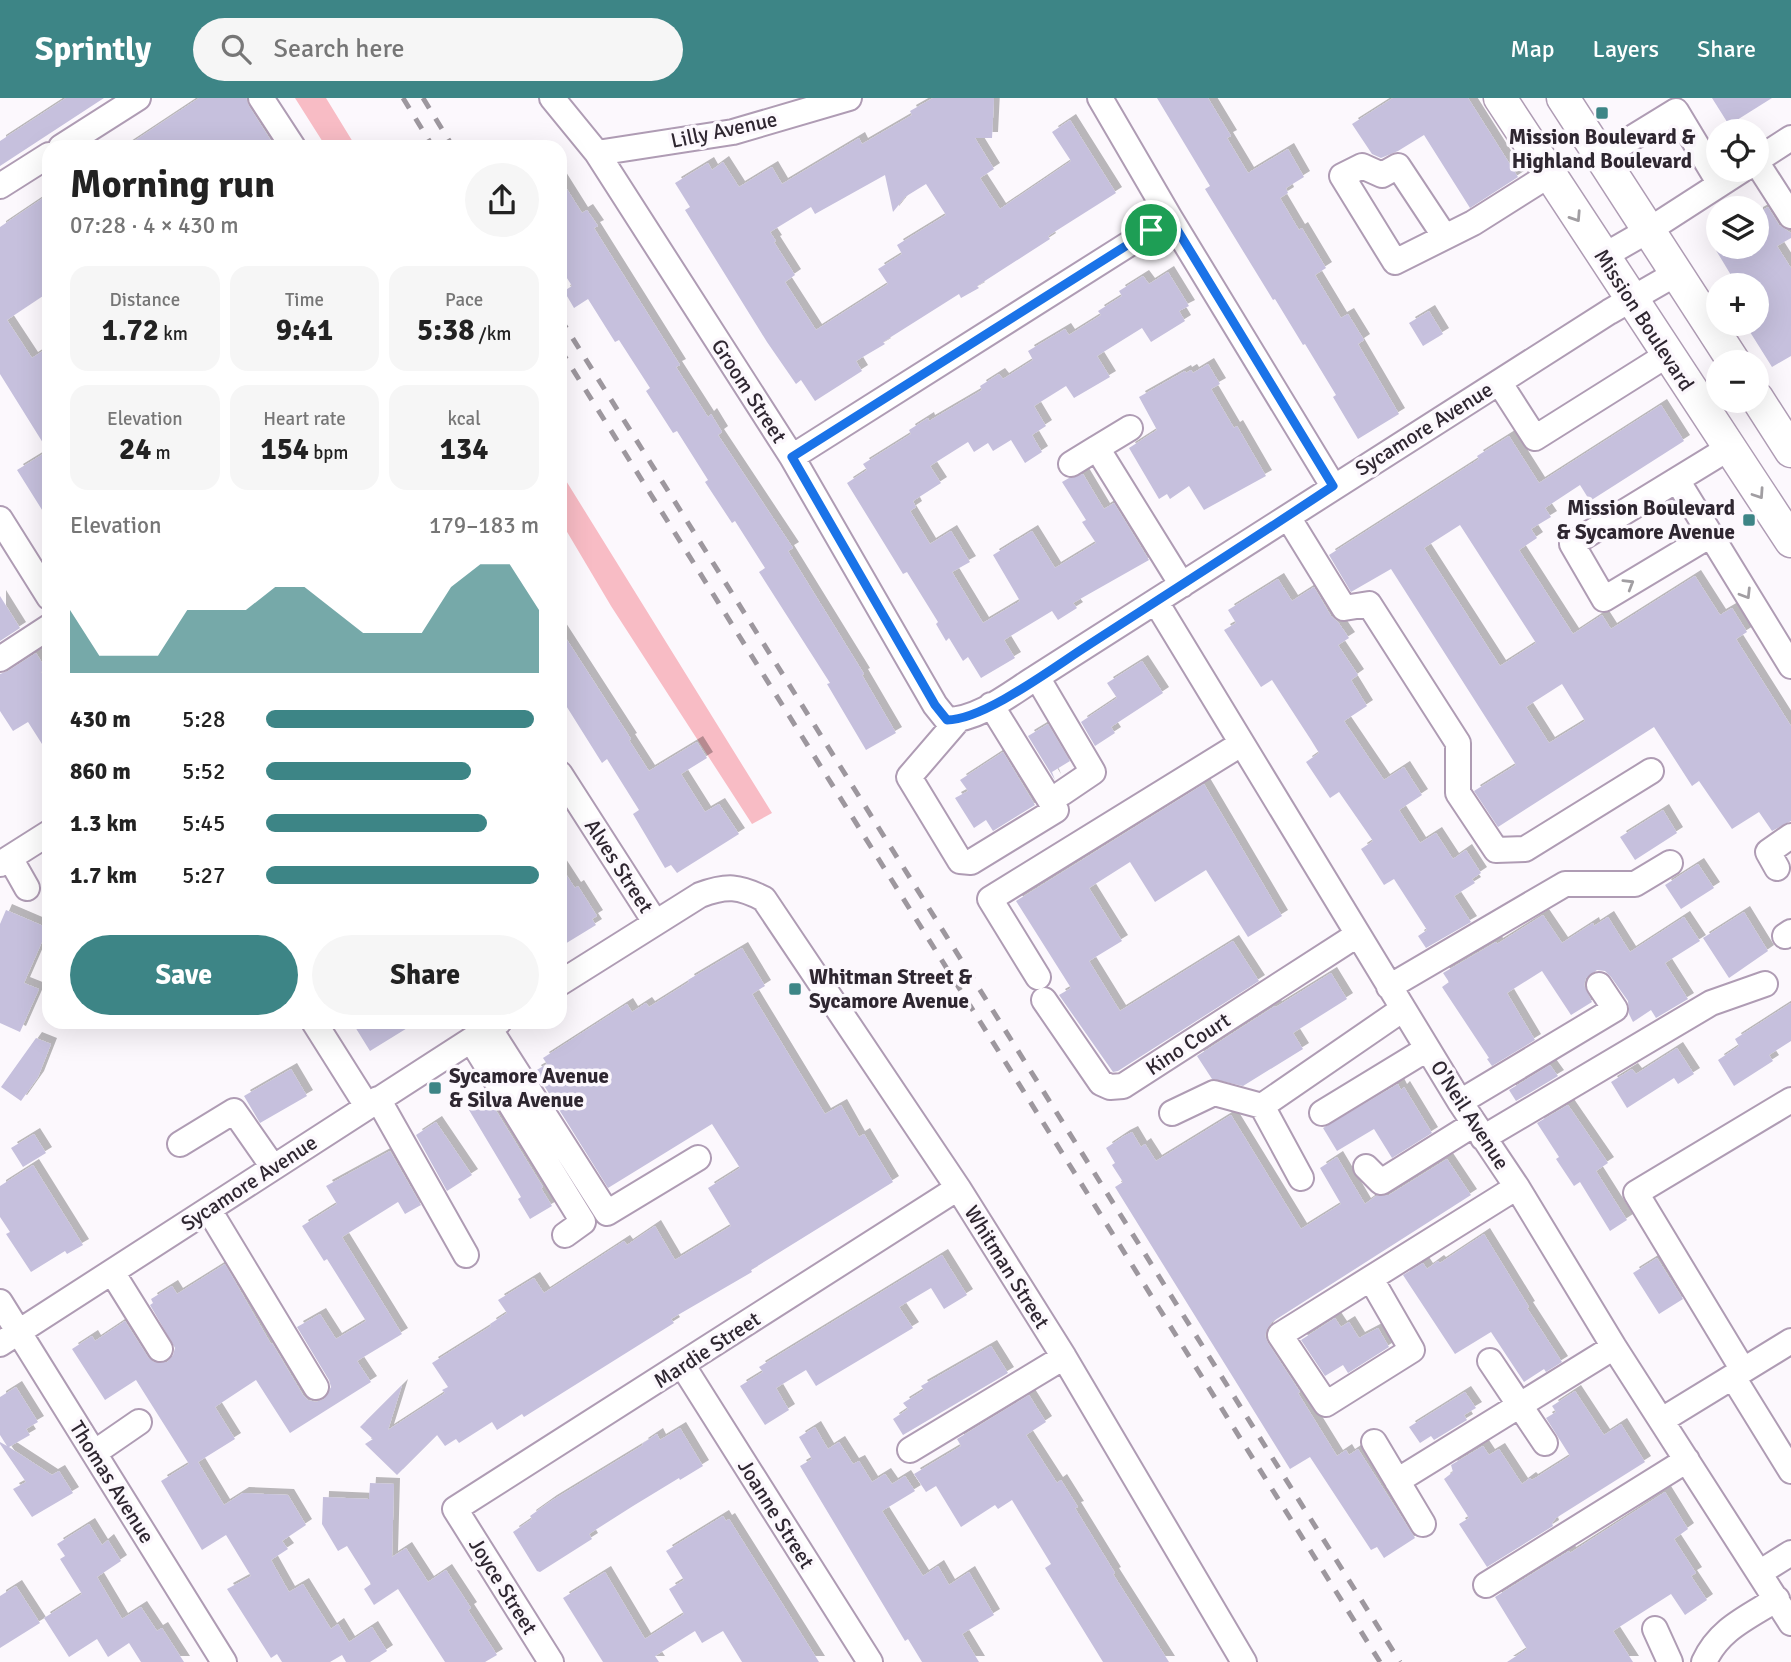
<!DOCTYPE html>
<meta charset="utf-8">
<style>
:root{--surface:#fff;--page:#f6f6f6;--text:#222;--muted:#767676;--accent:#3d8586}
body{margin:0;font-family:Signika,sans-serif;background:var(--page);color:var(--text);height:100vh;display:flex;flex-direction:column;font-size:26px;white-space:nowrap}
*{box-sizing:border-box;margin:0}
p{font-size:23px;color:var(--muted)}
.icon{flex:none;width:38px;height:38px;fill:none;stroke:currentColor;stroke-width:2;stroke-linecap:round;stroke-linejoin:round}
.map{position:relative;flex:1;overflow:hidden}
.panel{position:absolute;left:42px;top:42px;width:525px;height:889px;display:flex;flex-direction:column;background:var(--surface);border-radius:21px;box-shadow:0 7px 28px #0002}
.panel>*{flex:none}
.buttons{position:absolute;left:1706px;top:21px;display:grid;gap:14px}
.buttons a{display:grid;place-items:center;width:63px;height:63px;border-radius:50%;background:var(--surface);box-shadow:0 7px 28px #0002;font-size:35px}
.pin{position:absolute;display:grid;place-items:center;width:60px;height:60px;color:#fff;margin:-30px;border:4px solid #fff;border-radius:50%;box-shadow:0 2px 7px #0007}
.round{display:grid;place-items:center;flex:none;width:74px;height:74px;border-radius:37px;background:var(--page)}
.summary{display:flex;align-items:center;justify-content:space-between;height:119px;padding:0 28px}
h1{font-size:38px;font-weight:800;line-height:52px}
.metrics{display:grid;grid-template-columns:repeat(3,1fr);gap:10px;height:119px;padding:7px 28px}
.metrics div{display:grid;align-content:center;border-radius:18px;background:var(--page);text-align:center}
.metrics b{font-size:30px;font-weight:800}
.metrics small{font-size:19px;font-weight:400}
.metrics p{font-size:19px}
.chart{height:196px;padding:14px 28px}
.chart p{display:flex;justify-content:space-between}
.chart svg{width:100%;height:126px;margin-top:7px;fill:var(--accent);opacity:.7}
.button{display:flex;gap:14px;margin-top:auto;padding:14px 28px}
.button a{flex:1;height:80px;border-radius:42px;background:var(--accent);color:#fff;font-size:28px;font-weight:800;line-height:80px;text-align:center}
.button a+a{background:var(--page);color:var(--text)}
ul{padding:0 28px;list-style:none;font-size:23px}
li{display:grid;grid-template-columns:112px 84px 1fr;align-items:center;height:52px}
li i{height:18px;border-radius:9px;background:var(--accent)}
header{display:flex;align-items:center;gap:42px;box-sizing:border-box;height:98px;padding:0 35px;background:var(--accent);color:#fff}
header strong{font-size:33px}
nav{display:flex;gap:38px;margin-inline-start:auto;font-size:24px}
.search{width:490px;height:63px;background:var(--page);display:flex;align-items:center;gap:18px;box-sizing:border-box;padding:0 24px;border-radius:38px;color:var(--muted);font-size:26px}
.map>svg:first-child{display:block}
.green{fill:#f8bcc5}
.building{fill:#c6c0dd;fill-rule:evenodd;filter:url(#shadow)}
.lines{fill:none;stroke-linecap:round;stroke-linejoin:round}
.minor-casing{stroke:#af9cb4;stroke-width:28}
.major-casing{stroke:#af9cb4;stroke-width:35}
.minor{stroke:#fff;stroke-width:24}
.major{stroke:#fff;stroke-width:32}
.rail{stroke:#9d979e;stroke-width:5;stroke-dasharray:12 12;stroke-linecap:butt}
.oneway{stroke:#a19ea2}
.route-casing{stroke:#fff;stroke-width:14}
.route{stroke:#1a73e8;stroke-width:9}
.poi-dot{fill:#3d8586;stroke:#fcf8fd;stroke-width:2.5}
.labels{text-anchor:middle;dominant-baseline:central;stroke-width:7;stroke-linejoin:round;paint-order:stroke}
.street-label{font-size:21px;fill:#2f2731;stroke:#fcf8fd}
.poi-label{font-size:21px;font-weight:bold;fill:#2f2731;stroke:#fcf8fd;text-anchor:start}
</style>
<header>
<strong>Sprintly</strong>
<div class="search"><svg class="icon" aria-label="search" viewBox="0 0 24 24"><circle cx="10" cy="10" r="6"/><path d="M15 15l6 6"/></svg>Search here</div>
<nav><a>Map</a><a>Layers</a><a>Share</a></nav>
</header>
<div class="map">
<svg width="1791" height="1564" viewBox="0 0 1791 1564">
<defs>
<filter id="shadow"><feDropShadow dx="6" dy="-6" stdDeviation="0" flood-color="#0004"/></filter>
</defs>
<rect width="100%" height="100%" fill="#fcf8fd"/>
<path class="green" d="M295 0H326L356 49H326Z
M560 373 772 715 752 726 611 508 560 422Z"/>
<path class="building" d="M66 0H104L0 68V43Z
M199 0H246L249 8 275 49H125Z
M933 0H994L992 40H975L994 71 980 80 1000 111 1071 63 1052 34 1070 22 1116 95 1048 138 1050 141 977 188 979 190 961 200 959 196 883 244 885 246 856 263 862 273 815 303 801 282 796 286 767 244 685 112 690 109 675 85 708 65 712 72 723 64 739 89 772 69 782 86 859 40 862 46 912 17 910 13ZM885 77 893 114 905 99 926 86 946 117 897 147 902 156 878 171 888 186 816 232 785 184 795 177 774 144 776 143 770 134 811 109 815 116Z
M1157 0H1208L1231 38 1227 40 1248 75 1288 51 1304 79 1286 90 1288 95 1280 100 1299 132 1302 130 1326 170 1315 177 1341 220 1348 216 1364 242 1358 246 1399 316 1358 341 1333 299 1336 297 1305 246 1303 247 1275 201 1273 202 1205 91 1210 88Z
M1393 0H1468L1518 79 1470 110 1424 37 1398 53 1381 60 1372 56 1352 26Z
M1712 0H1772L1729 27Z
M560 80 582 115 587 112 598 128 594 130 680 267 676 269 708 319 711 316 722 334 718 337 793 450 788 453 864 576 862 577 896 635 866 652 827 586 830 585 759 474 765 470 735 423 732 425 705 384 708 382 677 333 673 335 646 293 650 290 619 242 615 244 588 201 574 210 564 193 572 188 560 169Z
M49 96V194L7 222 32 260 49 249V423L17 372 48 353 0 276V129Z
M1768 109 1779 127 1791 135V140L1777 148 1791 170V258L1772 269 1745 226H1757V187H1737L1714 149H1757V115Z
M1168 174 1189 208 1179 213 1185 223 1151 244 1142 230 1097 258 1110 279 1074 300 1066 288 1034 308 1046 328 1032 337 1042 354 1025 365 1011 342 993 353 988 345 974 354 968 344 930 368 941 385 913 403 916 409 910 413 930 446 951 433 970 464 952 474 983 525 1020 503 993 457 1032 433 1055 470 1096 445 1082 424 1086 422 1062 384 1069 380 1083 376 1104 411 1114 405 1149 462 1073 505 1077 510 1058 522 1052 513 1004 542 1015 560 981 580 968 559 963 563 949 540 946 543 936 526 938 524 907 474 903 476 847 385 867 372 863 366 911 336 909 332 928 320 929 323 982 292 980 288 999 276 1003 281 1033 262 1028 253 1065 231 1069 237 1101 217 1098 213 1122 198 1119 193 1143 178 1149 186Z
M1429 213 1443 236 1423 248 1409 225Z
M1208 266 1220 286 1211 291 1234 330 1237 328 1266 378 1204 412 1189 388 1170 401 1167 396 1159 401 1129 350 1157 332 1139 299 1185 273 1186 275 1191 272 1193 275Z
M1661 307 1684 343 1590 403 1580 387 1545 410 1551 419 1531 431 1537 440 1519 452 1573 536 1602 517 1611 531 1695 478 1720 517 1732 510 1747 534 1736 541 1791 628V723L1772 733 1759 714 1732 731 1699 683 1692 688 1654 629 1498 729 1474 693 1516 667 1391 471 1351 494 1329 457 1479 361 1477 358 1509 338 1539 385ZM1460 427 1536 545 1500 568 1424 450ZM1562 586 1585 623 1549 645 1526 609Z
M1278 481 1292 503 1314 489 1331 518 1338 524 1349 540 1338 547 1358 577 1351 582 1367 608 1344 623 1384 682 1404 669 1422 697 1399 712 1420 745 1436 735 1453 761 1466 752 1481 775 1472 781 1475 785 1454 798 1471 824 1426 850 1418 838 1427 832 1394 781 1384 787 1361 751 1373 743 1339 694 1330 700 1306 664 1319 655 1311 642 1272 582 1261 589 1224 532 1236 525 1228 512Z
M0 498 20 530 0 543Z
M560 531 631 641 629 642 649 673 697 644 707 660 681 676 705 714 719 706 739 736 677 775 671 767 665 770 633 716 639 712 607 661 602 665 560 598Z
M36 555 46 571 41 574 49 586V657L28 624 13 633 0 613V576L8 573Z
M1142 563 1163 595 1111 629 1115 635 1095 648 1081 624 1117 600 1107 585Z
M1048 626 1070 663 1052 674 1055 682 1028 638Z
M1003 654 1035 707 993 733 986 722 974 730 955 700 968 693 960 682Z
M1204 686 1282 818 1248 839 1206 772 1155 804 1130 764 1089 790 1122 843 1089 863 1120 913 1233 843 1259 883 1118 973 1113 974 1059 897 1071 890 1016 803Z
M1663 712 1677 735 1635 762 1620 739Z
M1698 766 1714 790 1681 811 1665 787Z
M560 767 575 790 578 788 597 818 592 821 596 827 560 849Z
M6 812 48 830 24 885 39 891 20 934 0 925V826Z
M1744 814 1768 853 1729 880 1703 840Z
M1543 817 1562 845 1593 825 1594 828 1608 819 1630 854 1684 819 1700 843 1665 865 1688 901 1656 920 1651 912 1633 924 1629 916 1628 903 1611 879 1605 873 1597 872 1586 880 1584 887 1592 904 1571 917 1542 873 1507 895 1535 942 1492 968 1487 961 1489 960 1442 889 1449 884 1443 875 1496 844 1497 846Z
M742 850 765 888 752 896 825 1016 841 1007 859 1039 864 1036 893 1084 751 1172 752 1174 671 1221 674 1225 524 1319 522 1316 497 1332 492 1324 459 1345 456 1341 445 1348 437 1337 397 1377 365 1346 373 1341 360 1329 402 1287 388 1332 445 1295 442 1292 448 1289 432 1265 491 1228 490 1226 507 1215 498 1202 534 1180 544 1195 624 1143 627 1147 655 1128 675 1162 731 1128 708 1090 740 1070 712 1026 608 1090 535 973 547 966 543 960 627 906 632 914 646 905 649 909 689 884 688 882Z
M1331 875 1347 901 1293 935 1303 951 1243 988 1212 981 1197 958 1275 908 1276 909Z
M1791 905V943L1769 957 1773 963 1734 988 1718 962 1739 948 1735 941Z
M352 924H417L370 953Z
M36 940 51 946 38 979 21 1003 1 989Z
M1677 950 1694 976 1678 986 1674 980 1627 1010 1611 984 1632 971 1636 976Z
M1550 967 1558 978 1516 1003 1509 992Z
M291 971 307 998 260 1025 244 998Z
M1398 986 1401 992 1404 989 1432 1035 1392 1060 1374 1031 1337 1053 1323 1030Z
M486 996 543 1089 541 1090 552 1108 530 1121 518 1101 521 1099 466 1007Z
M1568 1007 1608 1065 1596 1073 1627 1122 1610 1133 1580 1084 1574 1088 1556 1061 1559 1059 1537 1025Z
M1231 1017 1301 1131 1341 1106 1320 1070 1337 1059 1365 1106 1376 1098 1389 1097 1447 1061 1471 1097 1272 1224 1267 1231 1265 1238 1268 1245 1300 1294 1298 1295 1337 1358 1346 1352 1349 1357 1358 1351 1415 1440 1384 1460 1377 1449 1371 1452 1310 1359 1290 1371 1115 1089 1123 1084 1112 1067 1115 1065 1106 1050 1124 1038 1132 1034 1141 1049 1145 1046 1156 1063Z
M436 1024 472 1077 447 1093 416 1037Z
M34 1036 46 1055 23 1069 11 1050Z
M390 1053 421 1107 405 1116 398 1104 342 1139 402 1236 357 1263 371 1284 290 1335 256 1282 215 1309 235 1341 198 1364 224 1407 243 1395 288 1397 306 1427 282 1443 288 1451 271 1462 289 1494 303 1486 331 1531 338 1526 349 1544 372 1529 387 1553 370 1564H346L342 1557 330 1564H282L277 1556 271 1560 227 1491 251 1478 226 1437 202 1452 161 1383 189 1366 136 1282 105 1302 72 1251 92 1238 95 1243 125 1223 148 1259 154 1264H167L173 1257 175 1250 150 1207 153 1205 151 1201 172 1188 177 1196 225 1166 271 1246 272 1245 303 1297 308 1302 316 1304 324 1301 331 1289 329 1282 297 1229 320 1216 336 1241 366 1223 327 1161 324 1163 302 1128 337 1106 326 1088Z
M33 1067 83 1147 67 1156 65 1153 31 1174 6 1136 10 1134 0 1119V1088Z
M1484 1136 1529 1209 1527 1210 1562 1264 1546 1274 1544 1271 1524 1284 1491 1234 1455 1256 1403 1177 1423 1165 1427 1171 1438 1163 1440 1165Z
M942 1157 967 1197 944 1211 931 1190 899 1209 913 1230 816 1288 806 1272 776 1290 789 1312 765 1327 740 1288 763 1274 759 1269Z
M1657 1160 1683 1201 1659 1216 1633 1175Z
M1335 1220 1341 1229 1349 1224 1359 1240 1378 1230 1389 1249 1348 1275 1343 1267 1325 1278 1301 1242Z
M991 1248 1008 1275 903 1337 893 1321 908 1311 903 1305 924 1292 921 1288Z
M16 1289 38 1324 26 1331 30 1337 9 1349 52 1377 59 1373 73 1395 32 1419 13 1391 26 1384 0 1346V1344L7 1348 0 1337V1299Z
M1575 1293 1604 1337 1621 1326 1645 1364 1556 1420 1552 1425 1553 1428 1487 1469 1459 1426 1469 1420 1444 1381 1453 1374 1451 1367 1483 1348 1489 1357 1499 1351 1522 1386 1530 1380 1532 1382 1570 1358 1546 1320 1556 1314 1552 1308Z
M1465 1294 1476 1310 1464 1317 1467 1322 1434 1342 1431 1338 1420 1345 1409 1329Z
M1029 1297 1046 1324 1026 1337 1057 1385 1061 1382 1078 1409 1075 1410 1115 1475 1113 1476 1169 1564H1103L1045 1470 1051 1466 1012 1402 998 1411 995 1407 961 1429 936 1388 926 1394 914 1376 961 1348 957 1341Z
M815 1329 828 1351 839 1344 853 1366 859 1363 872 1384 885 1376 892 1386 905 1378 915 1393 882 1413 923 1478 938 1468 949 1487 969 1474 994 1517 962 1536 979 1564H922L908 1541 905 1543 800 1368 812 1361 799 1339Z
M680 1330 703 1368 680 1382 679 1380 633 1408 589 1436 592 1441 540 1474 537 1473 513 1434 532 1421 530 1418 551 1403 643 1347 642 1346 657 1336 660 1342Z
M370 1385 394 1386 392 1459 406 1450 428 1484 446 1472 471 1510 468 1512 497 1557 485 1564H445L398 1491 374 1507 364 1491 371 1486 347 1448 338 1453 322 1426 323 1399 369 1401Z
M1665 1394 1688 1431 1674 1441 1696 1475 1691 1478 1707 1502 1685 1517 1671 1496 1613 1533 1633 1564H1507L1527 1551 1495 1499 1569 1453 1570 1455Z
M723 1418 726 1423 729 1421 819 1564H742L723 1533 702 1545 695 1533 655 1558 659 1564H603L563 1500 605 1474 645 1541 684 1516 669 1491 684 1482 666 1453Z
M89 1426 102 1447 108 1442 121 1463 97 1479 122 1521 141 1509 157 1533 162 1530 184 1564H141L129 1545 108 1559 97 1541 69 1559 44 1520 82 1496 60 1461 65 1458 57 1446Z
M16 1488 40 1525 0 1550V1498Z"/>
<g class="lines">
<g class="minor-casing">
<path id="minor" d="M261 0 293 49
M552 0 597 55 792 359 935 607 947 622C979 622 1011 595 1037 579L1609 214 1677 175
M1100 0 1170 120 1333 388
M61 49 138 0
M597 55 733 34 849 0
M1601 59 1676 13 1720 86
M1757 62 1791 40
M1757 65 1791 118
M0 88 49 57
M1445 139 1398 68 1382 77 1362 68 1342 78 1395 164 1473 125 1549 77
M1602 159 1649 132 1742 72
M1499 284 1535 340 1667 257
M1097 350 1130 330
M792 359 1170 120
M1071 366 1097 350 1182 487
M1677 382 1791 568
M1288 419 1344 510 1369 506 1458 645V695L1496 752 1525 751 1651 673
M0 421 49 499
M1709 438 1604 501 1572 446 1729 350
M1156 504 1460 1004 1517 1089 1614 1249 1791 1525
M0 561 49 529
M1037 579 1093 674 1062 695
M958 622 909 679 960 763 971 764 1056 712 991 607
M560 676 655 824
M10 760 27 790
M0 766 49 735
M1777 770 1768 754 1791 738
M1785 838 1791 834
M1038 879 990 801 1241 646
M560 885 700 797C727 787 739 788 764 801L958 1090 1064 1259 1244 1564
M1389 889 1565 786H1635L1670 765
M1044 902 1101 985 1110 989 1123 988 1357 837
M314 924 367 1008
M489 930 607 1115 698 1060
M471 942 583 1124 565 1137
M378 1001 466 1157
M1460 1004 1615 911 1599 887
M1262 1008 1403 911
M1172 1015 1214 995 1262 1008 1301 1080
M1322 1015 1427 951
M1483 1040 1711 905 1765 886
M180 1046 234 1013 273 1069
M1366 1069 1381 1084 1474 1026
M209 1112 316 1289
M112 1174 160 1251
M1371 1181 1412 1252 1326 1306 1280 1237 1517 1089
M0 1204 224 1564
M0 1246 499 924
M1490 1263 1545 1345
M683 1268 870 1564
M1743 1272 1636 1095 1791 1002
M1733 1279 1791 1373
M1662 1322 1791 1243
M1374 1344 1423 1426
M910 1352 1064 1259
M94 1355 139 1324
M1397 1383 1614 1249
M1759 1475 1791 1455
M1486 1487 1687 1362
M1655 1531 1670 1564
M551 1564 455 1411 958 1090
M1704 1564C1719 1531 1747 1520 1777 1501"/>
</g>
<g class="major-casing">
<path id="major" d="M1500 0 1791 443
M1563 0 1734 264
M1757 300 1791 353"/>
</g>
<use href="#minor" class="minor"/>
<use href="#major" class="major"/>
<path class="rail" d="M403 0 433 49
M423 0 453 49
M560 220 1400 1564
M560 251 1380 1564"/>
</g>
<defs><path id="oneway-chevron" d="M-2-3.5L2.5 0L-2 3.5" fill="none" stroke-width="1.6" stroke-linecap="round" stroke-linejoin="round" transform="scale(1.75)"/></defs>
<g class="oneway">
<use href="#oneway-chevron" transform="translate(1576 119) rotate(57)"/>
<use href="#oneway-chevron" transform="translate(1759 396) rotate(56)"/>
<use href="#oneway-chevron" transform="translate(1629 486) rotate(-31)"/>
<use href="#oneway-chevron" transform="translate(1746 496) rotate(58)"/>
</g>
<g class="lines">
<g class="route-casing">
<path id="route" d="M1170 120 1333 388C1252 442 1169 495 1087 548 1054 569 984 622 947 622L935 607 792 359Z"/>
</g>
<use href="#route" class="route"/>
</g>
<g class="poi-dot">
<rect x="1595" y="8" width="14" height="14" rx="3.5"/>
<rect x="1742" y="415" width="14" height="14" rx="3.5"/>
<rect x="788" y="884" width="14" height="14" rx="3.5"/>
<rect x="428" y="983" width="14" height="14" rx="3.5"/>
</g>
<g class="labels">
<g class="street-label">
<text transform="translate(724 32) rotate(-12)">Lilly Avenue</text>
<text transform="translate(1644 222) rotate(57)">Mission Boulevard</text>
<text transform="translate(749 293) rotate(57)">Groom Street</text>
<text transform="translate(1424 331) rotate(-32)">Sycamore Avenue</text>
<text transform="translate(619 768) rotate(57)">Alves Street</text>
<text transform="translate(1188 946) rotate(-33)">Kino Court</text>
<text transform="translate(1470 1017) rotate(57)">O'Neil Avenue</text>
<text transform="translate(249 1085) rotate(-33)">Sycamore Avenue</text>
<text transform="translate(1007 1169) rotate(58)">Whitman Street</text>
<text transform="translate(707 1252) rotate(-33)">Mardie Street</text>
<text transform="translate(112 1384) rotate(58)">Thomas Avenue</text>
<text transform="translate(776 1416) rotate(58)">Joanne Street</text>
<text transform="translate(503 1488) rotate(58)">Joyce Street</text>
</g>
<g class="poi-label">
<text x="1602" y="39" text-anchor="middle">Mission Boulevard &amp;<tspan x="1602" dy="24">Highland Boulevard</tspan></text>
<text x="1735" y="410" text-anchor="end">Mission Boulevard<tspan x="1735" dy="24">&amp; Sycamore Avenue</tspan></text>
<text x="809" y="879">Whitman Street &amp;<tspan x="809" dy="24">Sycamore Avenue</tspan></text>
<text x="449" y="978">Sycamore Avenue<tspan x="449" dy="24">&amp; Silva Avenue</tspan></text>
</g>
</g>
</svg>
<div class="buttons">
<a><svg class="icon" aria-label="locate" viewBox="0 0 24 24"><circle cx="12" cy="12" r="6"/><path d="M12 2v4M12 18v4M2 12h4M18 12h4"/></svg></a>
<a><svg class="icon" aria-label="layers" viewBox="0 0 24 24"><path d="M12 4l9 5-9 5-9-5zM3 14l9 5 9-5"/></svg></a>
<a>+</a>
<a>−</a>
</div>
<div class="pin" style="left:1151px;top:132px;background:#1e9e55"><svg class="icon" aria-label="arrive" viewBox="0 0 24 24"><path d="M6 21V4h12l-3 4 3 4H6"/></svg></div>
<section class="panel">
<div class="summary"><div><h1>Morning run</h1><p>07:28 · 4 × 430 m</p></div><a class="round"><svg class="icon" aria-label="share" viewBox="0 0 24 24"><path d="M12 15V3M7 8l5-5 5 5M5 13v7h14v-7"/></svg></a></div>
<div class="metrics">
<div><p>Distance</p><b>1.72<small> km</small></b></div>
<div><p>Time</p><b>9:41</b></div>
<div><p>Pace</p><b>5:38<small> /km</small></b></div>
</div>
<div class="metrics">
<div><p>Elevation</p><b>24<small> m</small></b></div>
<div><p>Heart rate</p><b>154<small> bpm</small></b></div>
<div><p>kcal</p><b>134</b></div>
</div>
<div class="chart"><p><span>Elevation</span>179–183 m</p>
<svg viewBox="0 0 160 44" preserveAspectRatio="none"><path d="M0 44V22L10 38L20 38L30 38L40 22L50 22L60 22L70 14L80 14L90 22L100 30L110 30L120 30L130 14L140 6L150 6L160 22V44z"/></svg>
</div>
<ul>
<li><b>430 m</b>5:28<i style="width:98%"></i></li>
<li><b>860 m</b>5:52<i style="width:75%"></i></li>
<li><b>1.3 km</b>5:45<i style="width:81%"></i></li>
<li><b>1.7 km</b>5:27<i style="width:100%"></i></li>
</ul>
<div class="button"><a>Save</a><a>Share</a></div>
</section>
</div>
